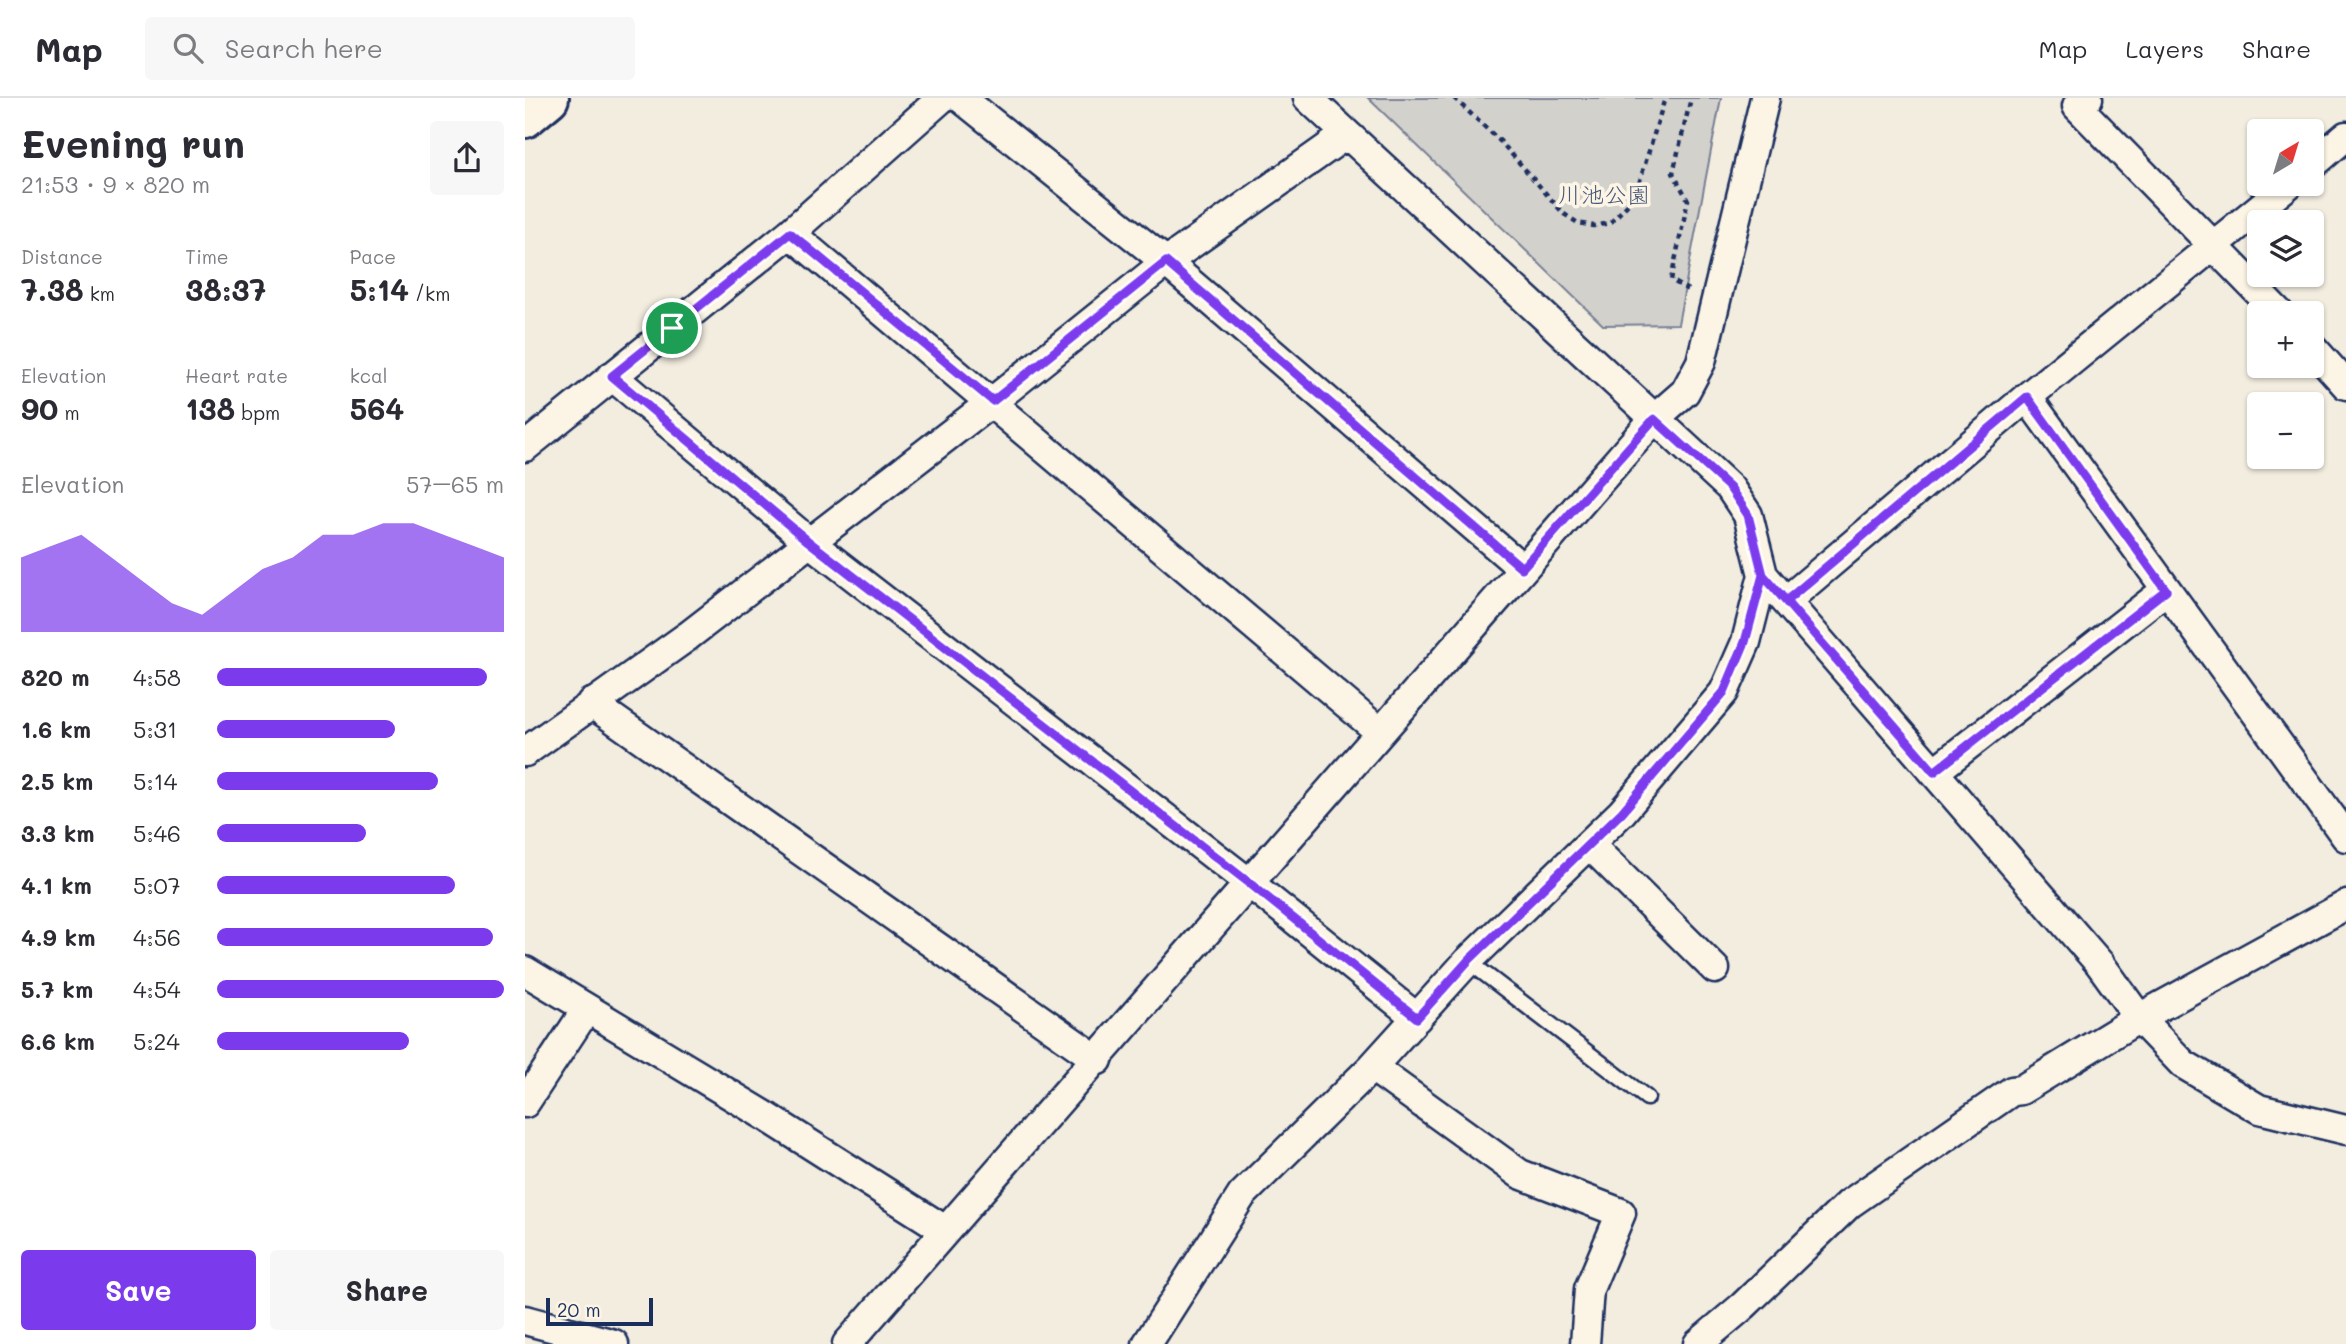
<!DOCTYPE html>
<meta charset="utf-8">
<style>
:root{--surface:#fff;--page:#f7f7f7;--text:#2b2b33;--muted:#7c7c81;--line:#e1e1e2;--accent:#7c3aed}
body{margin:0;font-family:Mali,"Klee One",sans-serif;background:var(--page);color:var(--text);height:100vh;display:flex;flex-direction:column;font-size:26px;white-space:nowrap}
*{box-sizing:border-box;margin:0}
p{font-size:23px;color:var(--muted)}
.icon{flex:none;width:38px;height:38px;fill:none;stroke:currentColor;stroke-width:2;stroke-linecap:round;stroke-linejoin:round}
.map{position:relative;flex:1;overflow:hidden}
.side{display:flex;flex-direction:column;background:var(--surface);width:525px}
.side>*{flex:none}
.needle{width:46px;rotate:38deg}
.buttons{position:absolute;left:1722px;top:21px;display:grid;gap:14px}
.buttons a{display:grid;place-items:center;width:77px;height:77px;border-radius:7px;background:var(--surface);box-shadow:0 2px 5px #0004;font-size:35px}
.scale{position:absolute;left:21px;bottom:18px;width:107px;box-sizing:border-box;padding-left:7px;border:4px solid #1b2f5e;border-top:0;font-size:19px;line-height:24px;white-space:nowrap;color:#1b2f5e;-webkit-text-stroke:5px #fcf5e5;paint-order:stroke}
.pin{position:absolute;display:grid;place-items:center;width:60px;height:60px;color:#fff;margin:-30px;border:4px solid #fff;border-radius:50%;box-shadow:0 2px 7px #0007}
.round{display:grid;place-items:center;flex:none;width:74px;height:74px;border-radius:7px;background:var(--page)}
.summary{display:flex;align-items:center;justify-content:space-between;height:119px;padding:0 21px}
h1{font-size:38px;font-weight:700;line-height:52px}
.metrics{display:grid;grid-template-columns:repeat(3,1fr);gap:10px;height:119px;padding:7px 21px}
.metrics div{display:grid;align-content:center}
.metrics b{font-size:30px;font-weight:700}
.metrics small{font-size:19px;font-weight:400}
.metrics p{font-size:19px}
.chart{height:196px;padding:14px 21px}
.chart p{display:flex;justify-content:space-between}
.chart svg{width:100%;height:126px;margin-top:7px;fill:var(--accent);opacity:.7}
.primary-button{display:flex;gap:14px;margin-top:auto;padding:14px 21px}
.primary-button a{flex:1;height:80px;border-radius:7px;background:var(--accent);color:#fff;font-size:28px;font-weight:700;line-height:80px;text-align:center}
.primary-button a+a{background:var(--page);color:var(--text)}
ul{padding:0 21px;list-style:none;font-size:23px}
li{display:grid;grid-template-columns:112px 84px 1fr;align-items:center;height:52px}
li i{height:18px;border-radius:9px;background:var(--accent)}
header{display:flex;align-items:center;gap:42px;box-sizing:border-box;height:98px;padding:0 35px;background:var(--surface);border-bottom:2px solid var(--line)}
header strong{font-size:33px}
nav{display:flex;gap:38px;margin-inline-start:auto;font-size:24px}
.search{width:490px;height:63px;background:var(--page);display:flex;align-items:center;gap:18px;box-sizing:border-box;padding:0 24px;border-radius:7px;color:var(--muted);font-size:26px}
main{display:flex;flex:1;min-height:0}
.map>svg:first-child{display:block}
.green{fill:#d3d1cc;stroke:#778095;stroke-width:2}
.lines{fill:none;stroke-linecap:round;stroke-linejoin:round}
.service-casing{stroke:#1b2f5e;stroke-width:19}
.minor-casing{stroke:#1b2f5e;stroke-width:33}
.secondary-casing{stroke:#1b2f5e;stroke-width:44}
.path{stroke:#1b2f5e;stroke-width:4.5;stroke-dasharray:5 5;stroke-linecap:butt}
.service{stroke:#fcf5e5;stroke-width:14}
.minor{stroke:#fcf5e5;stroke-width:28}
.secondary{stroke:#fcf5e5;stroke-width:38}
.route-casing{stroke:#fff;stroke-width:14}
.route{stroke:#7c3aed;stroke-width:9}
.labels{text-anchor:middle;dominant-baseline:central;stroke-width:7;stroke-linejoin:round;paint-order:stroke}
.park-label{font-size:23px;fill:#49587a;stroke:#fcf5e5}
</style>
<header>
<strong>Map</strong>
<div class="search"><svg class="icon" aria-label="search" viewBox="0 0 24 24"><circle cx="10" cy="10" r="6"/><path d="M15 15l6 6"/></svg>Search here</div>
<nav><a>Map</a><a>Layers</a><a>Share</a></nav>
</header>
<main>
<section class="side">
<div class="summary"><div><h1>Evening run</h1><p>21:53 · 9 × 820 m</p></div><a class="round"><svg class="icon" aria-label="share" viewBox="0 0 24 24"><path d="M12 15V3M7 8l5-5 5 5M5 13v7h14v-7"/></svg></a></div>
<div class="metrics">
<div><p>Distance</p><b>7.38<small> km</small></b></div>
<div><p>Time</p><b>38:37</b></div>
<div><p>Pace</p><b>5:14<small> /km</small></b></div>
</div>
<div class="metrics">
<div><p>Elevation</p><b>90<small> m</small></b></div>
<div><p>Heart rate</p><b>138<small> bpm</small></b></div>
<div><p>kcal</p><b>564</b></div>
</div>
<div class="chart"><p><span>Elevation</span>57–65 m</p>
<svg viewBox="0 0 160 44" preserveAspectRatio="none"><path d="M0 44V18L10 14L20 10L30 18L40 26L50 34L60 38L70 30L80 22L90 18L100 10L110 10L120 6L130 6L140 10L150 14L160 18V44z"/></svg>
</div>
<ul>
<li><b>820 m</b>4:58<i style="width:94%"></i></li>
<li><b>1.6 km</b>5:31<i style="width:62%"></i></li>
<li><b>2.5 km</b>5:14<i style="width:77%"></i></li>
<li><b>3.3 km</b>5:46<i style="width:52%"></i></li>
<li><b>4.1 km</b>5:07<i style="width:83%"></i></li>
<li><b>4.9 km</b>4:56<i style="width:96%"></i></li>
<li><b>5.7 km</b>4:54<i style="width:100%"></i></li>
<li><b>6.6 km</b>5:24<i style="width:67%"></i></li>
</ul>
<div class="primary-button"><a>Save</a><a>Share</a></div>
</section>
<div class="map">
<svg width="1821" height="1246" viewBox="0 0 1821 1246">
<rect width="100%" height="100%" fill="#f3ede0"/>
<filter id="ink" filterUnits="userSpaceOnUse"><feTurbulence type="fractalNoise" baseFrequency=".0143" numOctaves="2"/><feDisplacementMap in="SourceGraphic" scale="14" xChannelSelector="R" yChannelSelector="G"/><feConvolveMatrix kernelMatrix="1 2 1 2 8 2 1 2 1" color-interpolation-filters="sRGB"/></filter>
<g filter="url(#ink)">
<path class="green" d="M843 0H1196L1153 226 1078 227Z"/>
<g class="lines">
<g class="service-casing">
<path id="service" d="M943 863 1122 1000"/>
</g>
<g class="minor-casing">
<path id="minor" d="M436 0 641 164 997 470
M783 0 1205 390 1223 417 1238 477 1575 866 1614 920 1658 966 1734 1011 1821 1032
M1563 0 1552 8 1754 215
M1787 67 1821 38
M265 135 855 634
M1787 249 1821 287
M87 278 283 443 723 784 892 920
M1502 299 1821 739
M0 349 265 135 417 0
M1261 503 1502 299 1764 86
M66 605 573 962
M0 654 163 538 468 303 641 164 822 36
M1409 674 1641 492
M1064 746 1190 871
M0 873 239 1017 420 1132
M847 969 995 1076 1096 1115 1064 1191 1060 1246
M0 1005 61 912
M0 1222 89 1246
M322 1246 1129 321 1160 294 1176 264 1240 0
M622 1246 717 1097 847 969 943 863 1097 714 1199 594 1221 544 1238 477
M1173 1246 1218 1208 1324 1106 1487 993 1496 992 1614 920 1821 807"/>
</g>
<g class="secondary-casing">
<path id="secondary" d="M0 20 24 0"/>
</g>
<path class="path" d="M929 0 976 44 1039 116 1053 125 1069 128 1085 125 1110 99 1140 0
M1163 192 1146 182 1163 102 1148 75 1166 0"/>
<use href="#service" class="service"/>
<use href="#minor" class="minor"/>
<use href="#secondary" class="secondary"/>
</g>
</g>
<g class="lines" filter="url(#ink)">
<g class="route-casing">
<path id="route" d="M147 230 87 278 283 443 723 784 892 920 943 863 1097 714 1199 594 1220 544 1238 477 1409 674 1641 492 1502 299 1261 503 1238 477 1223 417 1205 390 1129 321 997 470 641 164 468 303 265 135 147 230"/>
</g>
<use href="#route" class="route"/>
</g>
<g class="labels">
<g class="park-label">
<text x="1079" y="96">川池公園</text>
</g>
</g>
</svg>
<div class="buttons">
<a><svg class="needle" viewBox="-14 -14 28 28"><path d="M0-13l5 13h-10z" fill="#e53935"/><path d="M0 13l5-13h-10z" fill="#7c7c81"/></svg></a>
<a><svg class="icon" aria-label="layers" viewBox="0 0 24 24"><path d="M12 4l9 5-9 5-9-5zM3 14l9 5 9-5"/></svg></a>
<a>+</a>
<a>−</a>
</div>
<div class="scale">20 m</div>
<div class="pin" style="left:147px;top:230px;background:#1e9e55"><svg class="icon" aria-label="arrive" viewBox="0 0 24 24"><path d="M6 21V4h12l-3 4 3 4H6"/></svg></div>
</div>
</main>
